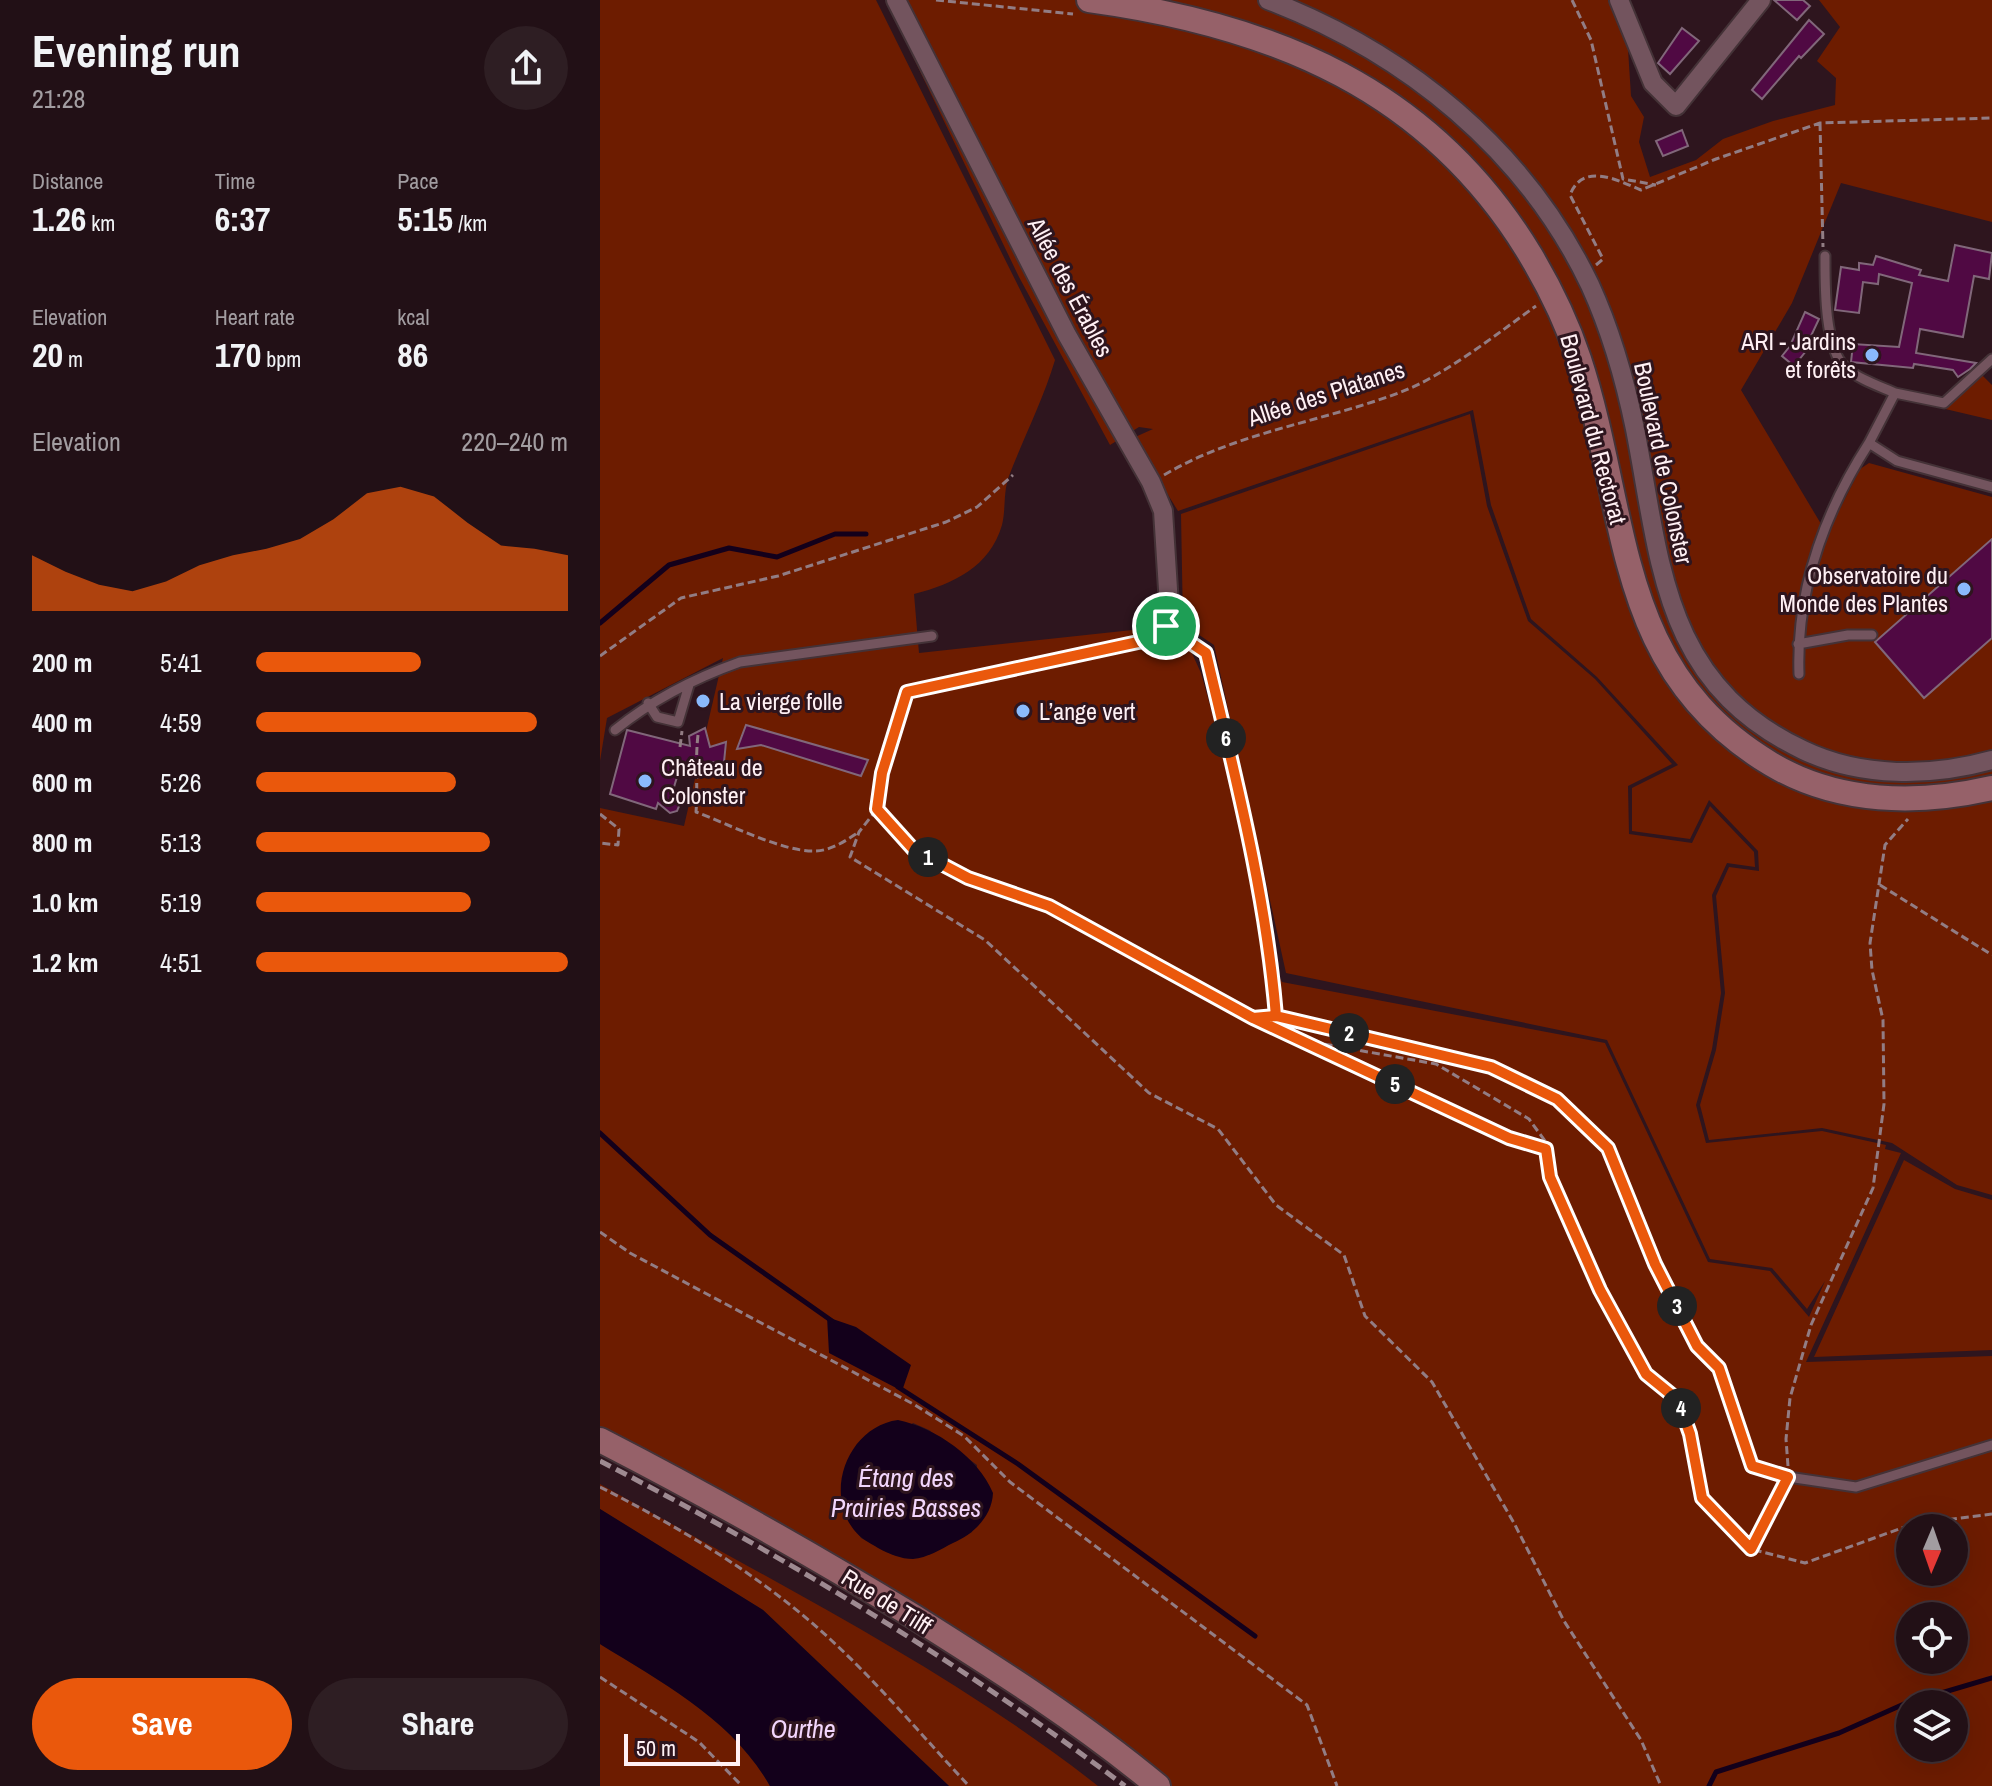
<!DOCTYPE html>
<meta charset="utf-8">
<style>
:root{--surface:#221016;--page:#2e1e23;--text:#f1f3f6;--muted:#a29da1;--line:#3f3035;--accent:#ea580c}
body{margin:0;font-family:"Archivo Narrow",sans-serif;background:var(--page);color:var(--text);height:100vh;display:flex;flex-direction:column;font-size:30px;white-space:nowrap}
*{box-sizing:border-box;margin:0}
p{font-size:26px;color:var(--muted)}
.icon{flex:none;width:44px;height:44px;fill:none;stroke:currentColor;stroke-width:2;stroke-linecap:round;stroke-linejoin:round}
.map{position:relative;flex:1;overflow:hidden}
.panel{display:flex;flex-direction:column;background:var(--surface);width:600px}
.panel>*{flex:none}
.needle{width:52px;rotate:182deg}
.buttons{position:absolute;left:1296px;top:1514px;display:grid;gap:16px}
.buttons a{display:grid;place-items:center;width:72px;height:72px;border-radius:50%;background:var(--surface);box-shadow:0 8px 32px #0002,0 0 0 2px var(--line);font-size:40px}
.scale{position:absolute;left:24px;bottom:20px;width:116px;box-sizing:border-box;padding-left:8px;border:4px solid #fff0f4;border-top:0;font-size:22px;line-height:28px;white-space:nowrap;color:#fff0f4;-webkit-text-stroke:6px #2e151e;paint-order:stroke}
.pin{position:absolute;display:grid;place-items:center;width:68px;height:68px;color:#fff;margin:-34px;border:4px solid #fff;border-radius:50%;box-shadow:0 2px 8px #0007}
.km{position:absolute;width:40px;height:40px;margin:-20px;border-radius:50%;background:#222;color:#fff;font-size:22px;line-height:40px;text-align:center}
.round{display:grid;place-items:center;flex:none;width:84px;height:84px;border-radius:42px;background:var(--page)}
.overview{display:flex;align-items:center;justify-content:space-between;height:136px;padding:0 32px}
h1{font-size:44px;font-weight:700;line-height:60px}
.stats{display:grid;grid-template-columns:repeat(3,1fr);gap:12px;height:136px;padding:8px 32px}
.stats div{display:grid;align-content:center}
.stats b{font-size:34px;font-weight:700}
.stats small{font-size:22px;font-weight:400}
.stats p{font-size:22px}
.chart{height:224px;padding:16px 32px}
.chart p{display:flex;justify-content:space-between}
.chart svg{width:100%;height:144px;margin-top:8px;fill:var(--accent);opacity:.7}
.cta{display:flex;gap:16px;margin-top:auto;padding:16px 32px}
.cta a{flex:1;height:92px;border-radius:48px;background:var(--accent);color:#fff;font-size:32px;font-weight:700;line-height:92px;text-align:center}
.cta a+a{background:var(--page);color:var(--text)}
ul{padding:0 32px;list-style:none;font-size:26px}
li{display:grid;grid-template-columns:128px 96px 1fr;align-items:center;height:60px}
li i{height:20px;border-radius:10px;background:var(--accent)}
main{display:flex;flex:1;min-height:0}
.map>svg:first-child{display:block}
.green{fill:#6d1c00;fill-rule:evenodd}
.water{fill:#13001b}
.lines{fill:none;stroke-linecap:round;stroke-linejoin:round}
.stream{stroke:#13001b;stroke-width:5}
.building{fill:#500943;stroke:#81677a;stroke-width:2}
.service-casing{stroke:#443237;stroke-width:13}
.minor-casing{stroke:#443237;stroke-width:22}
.secondary-casing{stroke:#443237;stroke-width:28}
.path{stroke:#927d84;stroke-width:3;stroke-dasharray:8 4;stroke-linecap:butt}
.service{stroke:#73545e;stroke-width:9}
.minor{stroke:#73545e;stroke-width:18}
.secondary{stroke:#966169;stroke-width:24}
.rail{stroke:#9e8a91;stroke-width:5;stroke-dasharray:12 6;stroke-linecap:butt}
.route-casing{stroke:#fff;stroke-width:16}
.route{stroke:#ea580c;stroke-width:10}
.poi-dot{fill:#8abafc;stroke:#2e151e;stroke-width:3}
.labels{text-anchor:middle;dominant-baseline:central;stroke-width:6;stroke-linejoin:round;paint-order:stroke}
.street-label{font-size:24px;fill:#fff0f4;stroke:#2e151e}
.poi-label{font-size:24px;fill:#fff0f4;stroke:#2e151e;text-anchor:start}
.water-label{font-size:26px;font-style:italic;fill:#f2d6fc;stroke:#2e151e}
</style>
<main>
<section class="panel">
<div class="overview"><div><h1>Evening run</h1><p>21:28</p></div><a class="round"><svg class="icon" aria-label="share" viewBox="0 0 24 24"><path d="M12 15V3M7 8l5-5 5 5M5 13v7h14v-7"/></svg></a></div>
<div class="stats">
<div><p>Distance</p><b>1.26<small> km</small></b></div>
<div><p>Time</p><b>6:37</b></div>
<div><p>Pace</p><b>5:15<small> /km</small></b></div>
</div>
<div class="stats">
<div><p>Elevation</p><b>20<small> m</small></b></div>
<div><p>Heart rate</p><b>170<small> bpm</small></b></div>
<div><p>kcal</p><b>86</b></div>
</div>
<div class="chart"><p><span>Elevation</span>220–240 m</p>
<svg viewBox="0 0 160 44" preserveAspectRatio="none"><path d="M0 44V27L10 32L20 36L30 38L40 35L50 30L60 27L70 25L80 22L90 16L100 8L110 6L120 9L130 17L140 24L150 25L160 27V44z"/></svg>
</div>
<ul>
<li><b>200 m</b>5:41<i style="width:53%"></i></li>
<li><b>400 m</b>4:59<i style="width:90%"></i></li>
<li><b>600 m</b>5:26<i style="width:64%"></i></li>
<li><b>800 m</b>5:13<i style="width:75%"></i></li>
<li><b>1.0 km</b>5:19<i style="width:69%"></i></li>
<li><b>1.2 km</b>4:51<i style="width:100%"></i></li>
</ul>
<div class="cta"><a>Save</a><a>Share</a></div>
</section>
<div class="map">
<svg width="1392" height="1786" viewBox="0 0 1392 1786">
<rect width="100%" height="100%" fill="#2e151e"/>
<path class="green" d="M0 0H276L455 360C443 400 424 437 409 476 403 492 406 509 402 525 390 567 353 584 314 594L319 653 579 625 601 673 632 784 656 903 661 945 682 982 1005 1043 1108 1262 1170 1271 1209 1317 1225 1281 1207 1309 1172 1268 1110 1259 1007 1040 686 973 614 645 583 624 581 514 870 414 887 506 928 621 995 679 1072 764 1028 786 1029 834 1092 843 1110 806 1154 852 1155 867 1127 863 1112 895 1121 993 1112 1049 1096 1105 1106 1143 1222 1131 1286 1145 1285 1149 1301 1153 1206 1362 1392 1356V1786H568L0 1431V808L84 826 123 658 7 718 0 761ZM146 725 267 760 260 775 141 739ZM313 1423 329 1430 377 1465 372 1532 329 1555H293L261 1538 246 1515 243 1478ZM1310 1528H1354V1572H1310ZM1310 1616H1354V1660H1310ZM1310 1704H1354V1748H1310Z
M304 0H1008L1028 49 1031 96 1044 117 1039 142 1050 177 1096 160 1123 139 1173 121 1235 105 1236 78 1217 61 1240 27 1219 0H1392V222L1241 183 1192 303 1141 390 1227 534 1260 469 1269 463 1392 497V539L1275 643 1324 698 1392 638V1195L1357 1185 1292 1143 1222 1128 1109 1140 1100 1105 1116 1050 1125 993 1116 896 1129 867 1159 871 1158 851 1109 800 1090 839 1032 831V788L1078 765 997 677 931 619 891 505 873 410 578 511 533 438 553 429 539 427 510 445 419 277 291 11 310 13Z
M1382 375 1392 385V420L1341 408Z
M1304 1160 1355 1189 1392 1200V1350L1214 1357Z
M0 1484C167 1579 347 1667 498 1786H349L163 1610 0 1509Z
M0 1644C63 1683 133 1720 170 1786H0Z"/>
<path class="water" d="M227 1317 256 1327 311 1365 302 1391 229 1353Z
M298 1420C336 1428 378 1457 393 1493 392 1516 374 1534 353 1543 341 1549 327 1558 313 1559 301 1559 289 1554 278 1548 270 1543 260 1538 254 1530 223 1490 250 1426 298 1420Z
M0 1509 163 1610 349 1786H170C133 1720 63 1683 0 1644Z"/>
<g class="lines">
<path class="stream" d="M0 623 69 565 129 548 177 557 235 534H266
M0 1133 110 1235 232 1321
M298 1387 418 1464 655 1636
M1109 1786 1116 1772 1239 1733 1304 1704 1392 1678"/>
</g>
<path class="building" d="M1174 0H1203L1210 6 1197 20Z
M1209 20 1224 34 1201 58 1199 56 1162 99 1152 90Z
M1082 28 1099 41 1070 74 1058 63Z
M1082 130 1088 146 1063 156 1056 141Z
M1355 245 1392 253 1389 279 1374 276 1363 337 1320 329 1316 353 1376 363 1370 369 1358 377 1353 370 1314 364 1313 368 1251 362 1253 344 1299 347 1312 283 1279 274 1278 284 1263 282 1259 313 1235 310 1241 267 1259 270V263L1273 265 1276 256 1321 270 1319 275 1348 281Z
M1205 312 1219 319 1210 338 1214 341 1194 366 1182 356 1190 346Z
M1392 539V638L1324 698 1275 642Z
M146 725 268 760 261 776 161 745 137 749Z
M105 728 110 747 126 742 124 762 89 763 80 767 71 797 80 804 77 811 70 813 58 803 56 809 10 794 27 730 90 746 89 736Z"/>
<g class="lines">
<g class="service-casing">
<path id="service" d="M1225 256C1225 283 1224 348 1245 367 1258 379 1279 386 1295 393L1269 443 1297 461 1392 487
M1295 393 1344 403 1392 359
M1198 644 1248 635H1272
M1199 674C1196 589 1224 513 1269 443
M48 703 57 717 78 722 89 685
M15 730C52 700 95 678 140 662L332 636
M1188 1477 1256 1487 1392 1445"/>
</g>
<g class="minor-casing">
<path id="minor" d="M296 0 467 335 551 482 563 511 569 605
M668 0C806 53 925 149 990 285 1011 331 1025 380 1035 429 1061 562 1062 683 1203 750 1261 778 1331 777 1392 760
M1019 0 1053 83 1076 106 1161 0"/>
</g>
<g class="secondary-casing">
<path id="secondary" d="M489 0C673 25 831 89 931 256 950 288 967 323 979 359 1030 513 1012 669 1171 764 1238 804 1318 805 1392 788
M0 1440C107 1495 211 1554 313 1616 397 1669 481 1722 558 1786"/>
</g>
<path class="path" d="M336 0 473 14
M972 0 991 40 1023 179 1056 185
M1220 123 1223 247
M996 265 1003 259 970 195C983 161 1019 181 1041 190L1116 159 1220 123 1392 118
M564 475C637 432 722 422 801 392 844 376 898 333 936 306
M567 621 552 639 307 692 282 773 277 809 259 832 250 857 385 940 549 1093 618 1129 676 1205 744 1255 765 1316 832 1382 914 1523 964 1621 1041 1740 1061 1786
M566 626 606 653 671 950 676 1016 891 1067 957 1099 1008 1148 1055 1264 1097 1346 1119 1368 1152 1466 1177 1474
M0 656 81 598 178 576 346 522 377 507 413 475
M98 735C95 761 98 786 96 812 126 823 183 852 214 851 231 851 245 841 259 832
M80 747 82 731
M277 809 313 849 368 878 449 906 653 1018 909 1138 946 1149
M0 814 19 829 18 845 0 843
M1280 885 1392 955
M656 1017 676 1016
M701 1040 836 1064 929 1119 945 1141 950 1177 1000 1290 1046 1374 1078 1400 1090 1434 1102 1498 1151 1549 1205 1563 1313 1524 1392 1514
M0 1232 30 1253 315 1405 364 1436 410 1482 707 1705 737 1786
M1188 1466 1186 1439 1190 1398 1211 1325 1273 1188 1284 1104 1283 1020 1272 970 1270 943 1285 845 1308 819
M0 1487C81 1528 163 1577 230 1639 279 1684 323 1737 369 1786
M1151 1549 1182 1488
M0 1677 99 1742 142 1786"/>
<use href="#service" class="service"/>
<use href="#minor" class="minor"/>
<use href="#secondary" class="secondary"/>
<path class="rail" d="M0 1461C183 1555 361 1663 525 1786"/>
</g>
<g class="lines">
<g class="route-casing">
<path id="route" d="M566 626 552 639 307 692 282 773 277 809 313 849 368 878 449 906 653 1018 676 1016 891 1067 957 1099 1008 1148 1055 1264 1097 1346 1119 1368 1152 1466 1188 1477 1151 1549 1102 1498 1090 1434 1078 1400 1046 1374 1000 1290 950 1177 946 1149 909 1138 653 1018 676 1016C666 893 634 772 606 653L566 626"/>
</g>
<use href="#route" class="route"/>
</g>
<g class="poi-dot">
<circle cx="1272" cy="355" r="8"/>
<circle cx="1364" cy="589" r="8"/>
<circle cx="103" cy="701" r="8"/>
<circle cx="423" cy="711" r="8"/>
<circle cx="45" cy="781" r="8"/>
</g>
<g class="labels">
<g class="street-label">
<text transform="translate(471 287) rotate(62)">Allée des Érables</text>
<text transform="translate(726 393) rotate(-18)">Allée des Platanes</text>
<text transform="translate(994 429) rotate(75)">Boulevard du Rectorat</text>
<text transform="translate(1064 463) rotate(78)">Boulevard de Colonster</text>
<text transform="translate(287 1601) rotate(32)">Rue de Tilff</text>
</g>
<g class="poi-label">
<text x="1256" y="341" text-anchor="end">ARI - Jardins<tspan x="1256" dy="28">et forêts</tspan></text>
<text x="1348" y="575" text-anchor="end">Observatoire du<tspan x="1348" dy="28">Monde des Plantes</tspan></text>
<text x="119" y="701">La vierge folle</text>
<text x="439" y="711">L’ange vert</text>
<text x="61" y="767">Château de<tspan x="61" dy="28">Colonster</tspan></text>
</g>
<g class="water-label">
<text x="306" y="1477">Étang des<tspan x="306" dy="30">Prairies Basses</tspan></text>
<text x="203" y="1728">Ourthe</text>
</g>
</g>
</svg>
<div class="buttons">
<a><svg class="needle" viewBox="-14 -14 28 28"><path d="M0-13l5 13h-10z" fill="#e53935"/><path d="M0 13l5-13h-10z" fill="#a29da1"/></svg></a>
<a><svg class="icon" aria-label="locate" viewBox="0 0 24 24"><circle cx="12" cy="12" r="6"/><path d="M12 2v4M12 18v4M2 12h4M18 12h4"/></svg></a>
<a><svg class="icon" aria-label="layers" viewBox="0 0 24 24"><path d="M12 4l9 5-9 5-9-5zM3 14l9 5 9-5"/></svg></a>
</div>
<div class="scale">50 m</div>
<div class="pin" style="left:566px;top:626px;background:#1e9e55"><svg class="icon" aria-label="arrive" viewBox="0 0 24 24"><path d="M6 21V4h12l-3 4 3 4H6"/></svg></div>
<b class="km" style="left:328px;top:857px">1</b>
<b class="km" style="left:749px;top:1033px">2</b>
<b class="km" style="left:1077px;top:1306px">3</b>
<b class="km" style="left:1081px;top:1408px">4</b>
<b class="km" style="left:795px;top:1084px">5</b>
<b class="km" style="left:626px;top:738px">6</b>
</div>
</main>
